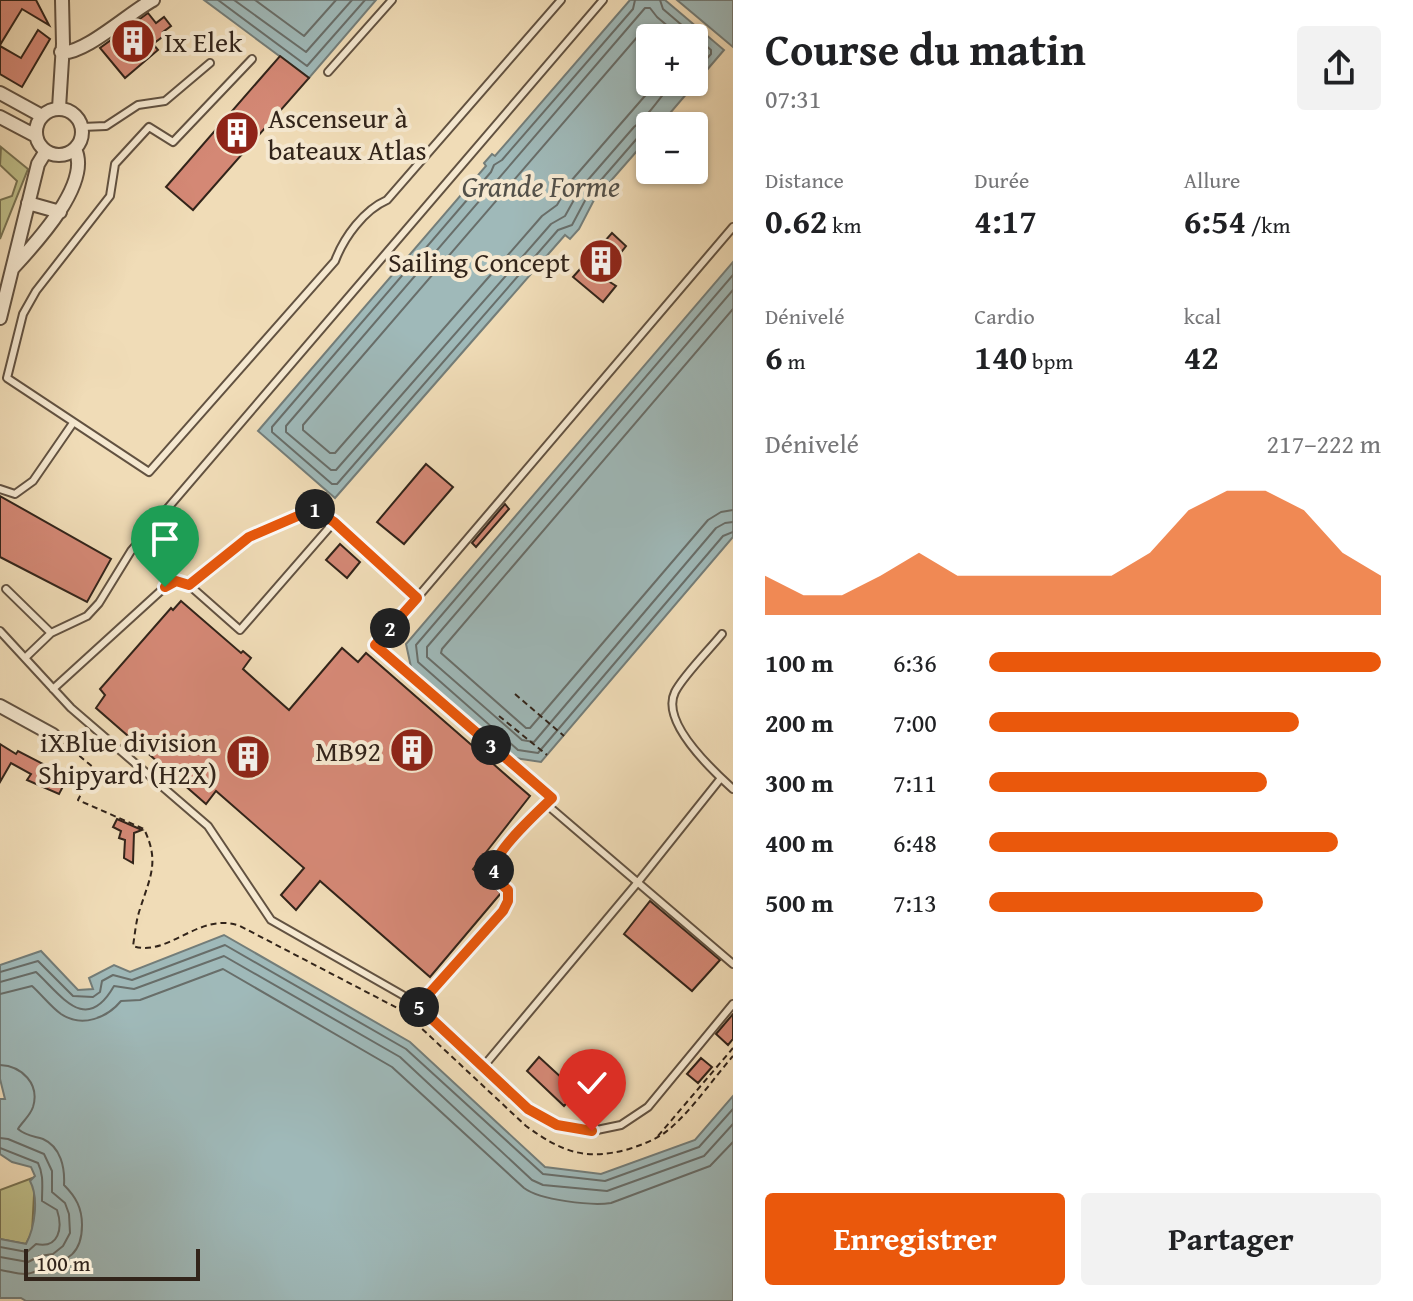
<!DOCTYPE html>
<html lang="fr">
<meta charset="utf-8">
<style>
:root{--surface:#fff;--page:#f2f2f2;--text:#202124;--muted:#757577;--accent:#ea580c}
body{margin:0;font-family:"Gentium Book Plus",serif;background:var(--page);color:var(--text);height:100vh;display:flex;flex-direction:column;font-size:30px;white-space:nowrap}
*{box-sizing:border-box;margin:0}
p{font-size:26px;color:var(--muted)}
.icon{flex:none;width:44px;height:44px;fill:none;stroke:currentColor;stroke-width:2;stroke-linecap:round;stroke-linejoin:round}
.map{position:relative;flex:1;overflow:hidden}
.sheet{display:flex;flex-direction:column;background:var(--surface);width:680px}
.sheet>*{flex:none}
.tools{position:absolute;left:636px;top:24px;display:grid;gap:16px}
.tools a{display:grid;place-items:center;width:72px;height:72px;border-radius:8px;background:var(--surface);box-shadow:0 2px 6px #0004;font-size:40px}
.scale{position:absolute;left:24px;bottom:20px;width:176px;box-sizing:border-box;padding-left:8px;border:4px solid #32241a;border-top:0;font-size:22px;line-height:28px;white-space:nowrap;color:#32241a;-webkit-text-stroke:6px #f5e8d0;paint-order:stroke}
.pin{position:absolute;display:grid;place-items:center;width:68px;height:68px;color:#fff;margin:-82px -34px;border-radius:50% 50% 50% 0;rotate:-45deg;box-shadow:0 0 8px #0007}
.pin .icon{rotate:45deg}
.km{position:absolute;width:40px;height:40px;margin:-20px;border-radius:50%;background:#222;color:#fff;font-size:22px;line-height:40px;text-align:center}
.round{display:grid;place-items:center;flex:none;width:84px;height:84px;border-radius:8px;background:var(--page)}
.summary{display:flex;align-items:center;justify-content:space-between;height:136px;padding:0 32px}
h1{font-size:44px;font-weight:800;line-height:60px}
.stats{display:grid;grid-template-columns:repeat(3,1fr);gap:12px;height:136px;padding:8px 32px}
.stats div{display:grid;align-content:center}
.stats b{font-size:34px;font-weight:800}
.stats small{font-size:22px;font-weight:400}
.stats p{font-size:22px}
.chart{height:224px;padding:16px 32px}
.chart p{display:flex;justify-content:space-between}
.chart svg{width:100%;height:144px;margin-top:8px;fill:var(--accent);opacity:.7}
.cta{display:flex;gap:16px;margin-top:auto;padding:16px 32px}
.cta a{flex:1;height:92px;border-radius:8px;background:var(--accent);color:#fff;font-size:32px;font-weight:800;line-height:92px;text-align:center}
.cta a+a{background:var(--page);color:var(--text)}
ul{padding:0 32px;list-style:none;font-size:26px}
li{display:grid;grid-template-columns:128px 96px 1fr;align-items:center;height:60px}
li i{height:20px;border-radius:10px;background:var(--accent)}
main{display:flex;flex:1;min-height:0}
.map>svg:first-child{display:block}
.green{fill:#bfbf8a;stroke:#787252;stroke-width:2}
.water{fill:#9fb9b9;stroke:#737d79;stroke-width:2;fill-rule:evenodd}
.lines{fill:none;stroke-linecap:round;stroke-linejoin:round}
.shore{stroke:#686e6a;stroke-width:2}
.building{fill:#d48875;stroke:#32241a;stroke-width:2}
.lane-casing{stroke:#625241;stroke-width:10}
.street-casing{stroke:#625241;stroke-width:16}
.path{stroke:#32241a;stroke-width:2;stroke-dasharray:6 4;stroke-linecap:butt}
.lane{stroke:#f5e8d0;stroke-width:6}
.street{stroke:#f5e8d0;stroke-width:12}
.route-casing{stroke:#fff;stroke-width:16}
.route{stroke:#ea580c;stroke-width:10}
.labels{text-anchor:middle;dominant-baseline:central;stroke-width:8;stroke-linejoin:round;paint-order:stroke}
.poi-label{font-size:28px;fill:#32241a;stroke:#f5e8d0;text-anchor:end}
.water-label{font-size:30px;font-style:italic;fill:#53514a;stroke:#f5e8d0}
</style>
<main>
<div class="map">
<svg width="733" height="1301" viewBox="0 0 733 1301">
<rect width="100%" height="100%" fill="#f0dcb7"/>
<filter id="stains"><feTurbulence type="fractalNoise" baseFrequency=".0025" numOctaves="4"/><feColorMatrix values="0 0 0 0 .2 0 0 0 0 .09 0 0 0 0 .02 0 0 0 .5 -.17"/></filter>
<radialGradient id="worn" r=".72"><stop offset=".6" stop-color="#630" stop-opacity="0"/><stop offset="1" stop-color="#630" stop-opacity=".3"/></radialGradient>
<path class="green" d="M1 147 28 169 0 239V200L12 196 17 181 0 165Z
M35 1177 32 1232 26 1244 0 1239V1190Z"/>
<path class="water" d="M204 0H376L309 78Z
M630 0H665L724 50 659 126H650V136L594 200 579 229 570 239 565 235 335 498 258 431 486 166 484 163 492 154 495 156ZM650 38H694V82H650Z
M677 0H733V47Z
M733 262V537L541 762 515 758 411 667 406 644Z
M224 935 410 1042 545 1167 601 1174 695 1140 733 1096V1301H26L21 1298H0V1239L26 1244C35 1227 39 1198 30 1181L35 1176 31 1167 12 1162 0 1154V1099H5L0 1079V965L41 951 78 990 93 989 89 978 114 965 130 972Z"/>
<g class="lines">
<path class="shore" d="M218 0 307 66 365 0
M234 0 306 52 352 0
M255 0 304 36 336 0
M635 0 633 9 502 160 494 165 491 172 272 427V432L332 484H337L558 230 572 225 588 195 640 135 650 131
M660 0 663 9 711 50V54L694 73
M657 82 571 181 557 205 542 216 335 453H330L303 430V425L645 28 650 27 663 38
M673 82C660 97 648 117 634 127L580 189 565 216 551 224 336 470H331L286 432V426L645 8H650L657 17 682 38
M733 275 416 645 418 662 518 750 538 753 723 536 733 532
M733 290 427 647V657L522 740 534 742 716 528 725 523 733 522
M733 309 442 649 441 653 526 728H530L708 520 721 512 733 510
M0 972 38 961 73 996 93 997 100 992 102 981 113 975 132 980 225 945 406 1049 543 1174 605 1181 699 1147 733 1109
M0 982 36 972C62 996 86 1035 114 986L134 989 224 956 400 1057 532 1180 543 1185 607 1191 704 1156 733 1124
M0 994 32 986C42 995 51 1007 61 1014 82 1028 107 1018 121 1001L140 1000 223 969 392 1067 524 1188C540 1200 591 1206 611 1203L710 1166 733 1142
M0 1065C22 1066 40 1084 33 1107 30 1116 22 1122 18 1129 26 1136 34 1136 43 1139 61 1147 65 1168 64 1185 76 1197 82 1208 82 1225 82 1254 68 1260 44 1268 37 1270 33 1274 25 1274 17 1274 8 1271 0 1270
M0 1138 8 1139 44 1154 52 1171V1192L65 1203 69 1214 70 1233 63 1246 53 1254 40 1256 28 1262 0 1257
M0 1148 38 1163C44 1175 42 1187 42 1201L57 1210C63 1228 59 1249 36 1244L27 1252 0 1247"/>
</g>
<path class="building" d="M0 0H36L49 25 22 9 0 45Z
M148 13 156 23 164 17 171 26 163 32 165 35 153 44 158 50 125 78 100 48Z
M38 30 50 39 22 87 0 74V46L21 58Z
M280 56 309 78 193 210 166 187Z
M612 233 626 246 602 277 616 286 603 302 573 277Z
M426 464 453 487 404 544 377 522Z
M0 496 111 559 87 602 0 557Z
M505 504 509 509 476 547 472 543Z
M340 544 360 562 347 578 326 560Z
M181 601 241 653 243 651 251 658 243 669 289 710 342 648 358 662 366 653 530 796 473 869 501 893 430 977 320 881 296 910 281 895 304 868 216 791 206 804 96 708 105 695 100 689 171 608 173 610Z
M0 744 16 754 18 751 68 777 59 794 27 780 31 774 11 763 0 782Z
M117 819 142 830 134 833 133 863 124 858 125 840 119 838 121 831 113 827Z
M650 901 720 960 692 991 624 934Z
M733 1014V1039L728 1045 716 1034Z
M539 1057 577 1092 564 1106 527 1071Z
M701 1058 712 1067 698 1083 687 1074Z"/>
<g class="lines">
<g class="lane-casing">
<path id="lane" d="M252 59 173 142 149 127 115 164 110 196 36 291 23 314 7 378 149 472 335 261C344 237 364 210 387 200L561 0
M328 72 392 0
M82 127 106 126 138 105 165 101 210 63
M0 489 15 494 33 481 73 423
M189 585 249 537 314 509 334 522
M6 589 51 633
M417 598 375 645 552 798C539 812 494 852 494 869 494 878 501 884 508 890V901L503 911 418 1006
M0 631 71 708 208 826 271 920 413 1001 528 1109 557 1125 592 1131 621 1125 648 1107 733 1004
M722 634C710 649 683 676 675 692 660 722 713 771 733 789
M25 658 51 633 87 616 99 603 131 551 603 0
M53 689 165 587 176 581 189 585 240 630 334 522 417 598 733 227
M546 804 733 964
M483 1067 638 882 721 778"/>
</g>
<g class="street-casing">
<path id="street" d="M61 52C83 56 131 11 153 0
M0 93 42 116
M59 108 63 44 62 0
M36 132a23 23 0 1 1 46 0a23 23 0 1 1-46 0Z
M0 117 36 136
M28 203 60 212
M12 269C34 245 92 184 75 149
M0 318 38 164 46 151
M0 706 53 735"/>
</g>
<path class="path" d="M515 694 564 736
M499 716 547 755
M64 743 94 768 78 800 144 829C160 862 150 877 140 909 136 920 135 934 133 946 168 958 199 911 240 926L403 1011 526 1126C562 1152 585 1161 629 1149 641 1145 652 1141 663 1134 688 1116 712 1080 733 1056
M658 1136 733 1048"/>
<use href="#lane" class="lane"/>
<use href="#street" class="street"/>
</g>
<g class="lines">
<g class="route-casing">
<path id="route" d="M165 587 176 581 189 585 249 537 314 509 334 522 417 598 375 645 552 798C539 811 493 852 494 869 494 878 501 884 508 890V901L503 911 418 1006 528 1109 557 1125 592 1131"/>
</g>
<use href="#route" class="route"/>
</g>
<defs>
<g id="building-disc" transform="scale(2.3)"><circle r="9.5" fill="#8f2418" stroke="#f5e8d0"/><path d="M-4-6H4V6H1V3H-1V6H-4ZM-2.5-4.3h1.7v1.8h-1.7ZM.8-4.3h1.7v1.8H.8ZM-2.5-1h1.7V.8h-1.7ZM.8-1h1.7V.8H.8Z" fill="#fff"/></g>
</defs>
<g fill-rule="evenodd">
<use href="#building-disc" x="133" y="41"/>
<use href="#building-disc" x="237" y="133"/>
<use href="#building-disc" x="601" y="261"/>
<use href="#building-disc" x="412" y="750"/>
<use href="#building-disc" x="248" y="757"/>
</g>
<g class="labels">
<g class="poi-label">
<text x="164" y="41" text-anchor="start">Ix Elek</text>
<text x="268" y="117" text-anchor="start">Ascenseur à<tspan x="268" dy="32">bateaux Atlas</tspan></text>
<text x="570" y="261">Sailing Concept</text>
<text x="217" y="741">iXBlue division<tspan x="217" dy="32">Shipyard (H2X)</tspan></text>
<text x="381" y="750">MB92</text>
</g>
<g class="water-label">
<text x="541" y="186">Grande Forme</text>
</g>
</g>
<rect width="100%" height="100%" filter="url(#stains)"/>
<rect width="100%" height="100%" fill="url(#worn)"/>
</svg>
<div class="tools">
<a>+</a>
<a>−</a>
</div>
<div class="scale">100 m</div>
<div class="pin" style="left:165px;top:587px;background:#1e9e55"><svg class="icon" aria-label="arrive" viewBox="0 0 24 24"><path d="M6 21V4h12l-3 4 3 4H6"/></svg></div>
<div class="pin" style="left:592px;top:1131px;background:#d93025"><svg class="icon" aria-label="check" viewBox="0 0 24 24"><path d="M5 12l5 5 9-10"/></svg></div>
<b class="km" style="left:315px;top:509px">1</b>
<b class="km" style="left:390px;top:628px">2</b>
<b class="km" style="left:491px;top:745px">3</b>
<b class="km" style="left:494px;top:870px">4</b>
<b class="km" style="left:419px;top:1007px">5</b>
</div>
<section class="sheet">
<div class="summary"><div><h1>Course du matin</h1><p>07:31</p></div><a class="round"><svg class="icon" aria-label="share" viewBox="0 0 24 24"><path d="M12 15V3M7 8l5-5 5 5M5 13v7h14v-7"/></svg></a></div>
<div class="stats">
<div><p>Distance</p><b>0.62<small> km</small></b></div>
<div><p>Durée</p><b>4:17</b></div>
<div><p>Allure</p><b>6:54<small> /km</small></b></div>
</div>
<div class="stats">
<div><p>Dénivelé</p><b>6<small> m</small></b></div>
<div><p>Cardio</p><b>140<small> bpm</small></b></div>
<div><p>kcal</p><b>42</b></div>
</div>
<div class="chart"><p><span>Dénivelé</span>217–222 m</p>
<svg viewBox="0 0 160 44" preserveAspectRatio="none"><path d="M0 44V32L10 38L20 38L30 32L40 25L50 32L60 32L70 32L80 32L90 32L100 25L110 12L120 6L130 6L140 12L150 25L160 32V44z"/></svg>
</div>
<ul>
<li><b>100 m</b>6:36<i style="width:100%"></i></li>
<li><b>200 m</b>7:00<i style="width:79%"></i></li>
<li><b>300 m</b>7:11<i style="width:71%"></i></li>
<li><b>400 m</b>6:48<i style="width:89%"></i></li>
<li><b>500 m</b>7:13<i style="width:70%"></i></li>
</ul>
<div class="cta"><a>Enregistrer</a><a>Partager</a></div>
</section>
</main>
